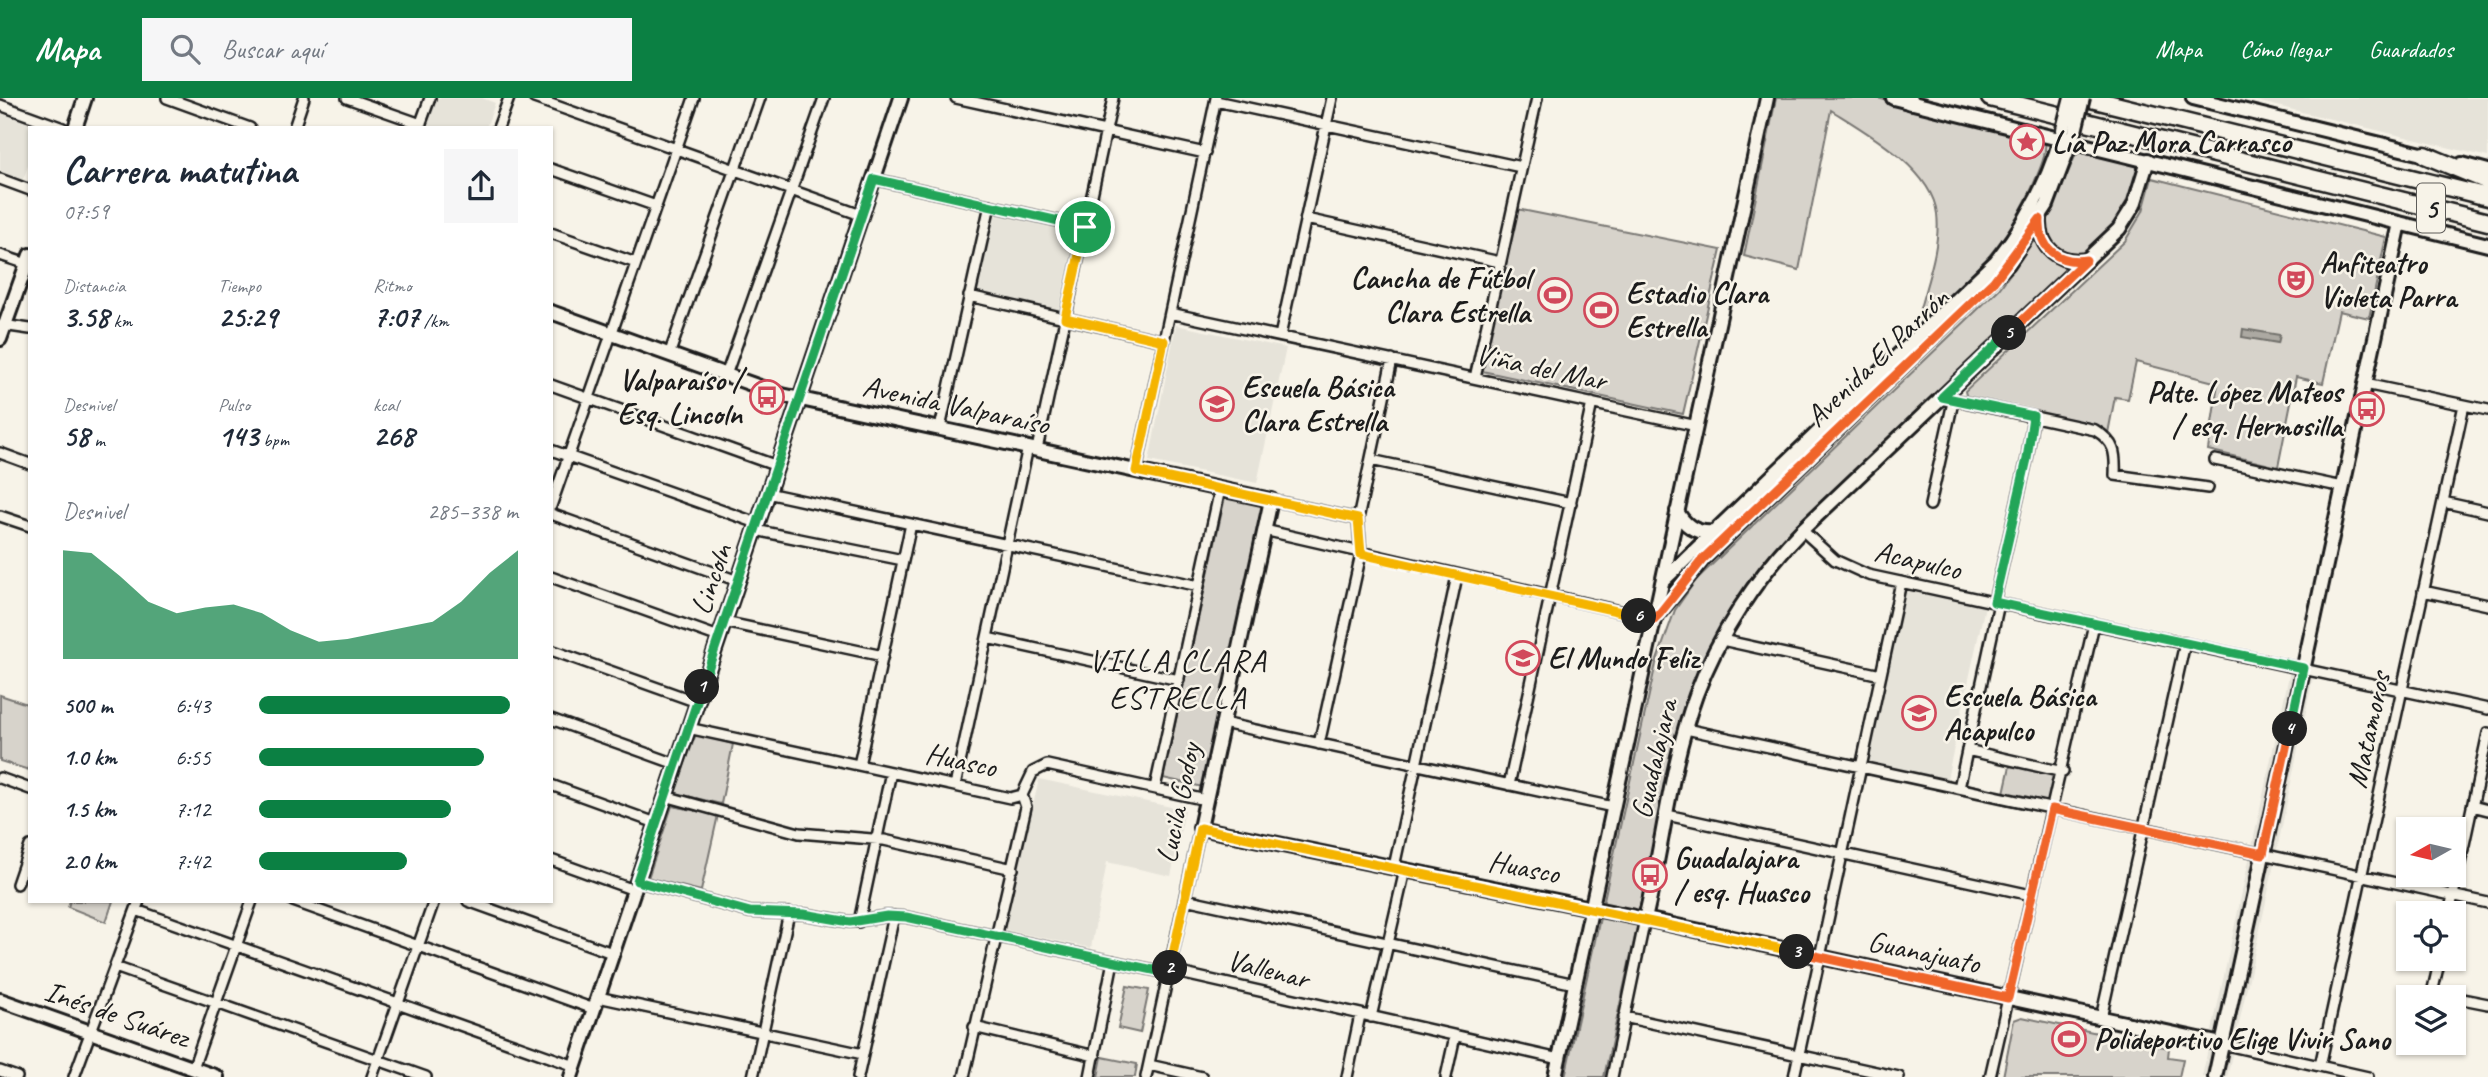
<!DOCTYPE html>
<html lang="es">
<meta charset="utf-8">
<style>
:root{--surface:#fff;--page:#f6f6f7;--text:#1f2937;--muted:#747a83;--accent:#0b8043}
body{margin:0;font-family:Caveat,sans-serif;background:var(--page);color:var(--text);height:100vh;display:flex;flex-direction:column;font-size:26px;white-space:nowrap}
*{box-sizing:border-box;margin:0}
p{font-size:23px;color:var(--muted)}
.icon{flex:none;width:38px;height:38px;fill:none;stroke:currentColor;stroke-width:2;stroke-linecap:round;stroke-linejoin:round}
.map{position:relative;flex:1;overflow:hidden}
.details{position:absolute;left:28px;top:28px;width:525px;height:777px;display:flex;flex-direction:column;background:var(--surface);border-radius:0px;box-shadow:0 2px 5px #0004}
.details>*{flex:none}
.needle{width:46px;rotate:262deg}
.fabs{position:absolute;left:2396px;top:719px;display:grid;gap:14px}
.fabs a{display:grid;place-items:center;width:70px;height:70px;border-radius:0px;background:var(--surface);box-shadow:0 2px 5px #0004;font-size:35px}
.pin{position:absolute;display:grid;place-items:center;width:60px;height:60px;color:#fff;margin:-30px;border:4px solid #fff;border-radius:50%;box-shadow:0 2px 7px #0007}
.km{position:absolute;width:35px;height:35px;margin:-18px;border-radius:50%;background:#222;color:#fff;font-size:19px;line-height:35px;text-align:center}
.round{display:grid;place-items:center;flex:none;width:74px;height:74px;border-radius:0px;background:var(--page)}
.summary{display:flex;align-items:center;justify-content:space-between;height:119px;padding:0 35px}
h1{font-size:38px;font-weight:600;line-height:52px}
.figures{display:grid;grid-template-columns:repeat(3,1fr);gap:10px;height:119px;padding:7px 35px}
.figures div{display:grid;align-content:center}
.figures b{font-size:30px;font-weight:600}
.figures small{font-size:19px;font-weight:400}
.figures p{font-size:19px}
.chart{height:196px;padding:14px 35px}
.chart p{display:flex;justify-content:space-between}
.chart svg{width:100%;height:126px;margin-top:7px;fill:var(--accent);opacity:.7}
ul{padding:0 35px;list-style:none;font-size:23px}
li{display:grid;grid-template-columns:112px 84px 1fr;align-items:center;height:52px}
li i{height:18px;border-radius:9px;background:var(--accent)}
header{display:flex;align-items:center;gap:42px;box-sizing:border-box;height:98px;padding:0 35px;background:var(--accent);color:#fff}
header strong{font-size:33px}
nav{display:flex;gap:38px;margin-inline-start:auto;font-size:24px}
.search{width:490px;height:63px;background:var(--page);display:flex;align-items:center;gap:18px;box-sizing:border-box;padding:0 24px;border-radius:0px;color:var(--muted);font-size:26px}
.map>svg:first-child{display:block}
.built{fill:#e6e3d9}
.green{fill:#d7d3cb;stroke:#7a7874;stroke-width:2}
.water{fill:#aca9a2;stroke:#72716c;stroke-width:2}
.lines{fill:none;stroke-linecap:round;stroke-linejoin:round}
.street-casing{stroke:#1c1c1c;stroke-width:14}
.secondary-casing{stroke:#1c1c1c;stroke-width:18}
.highway-casing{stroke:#1c1c1c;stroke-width:21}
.street{stroke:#f7f3e8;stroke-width:9}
.secondary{stroke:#f7f3e8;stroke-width:12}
.highway{stroke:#f7f3e8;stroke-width:16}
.secondary-bridge-casing{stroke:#1c1c1c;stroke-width:18;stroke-linecap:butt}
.secondary-bridge{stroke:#f7f3e8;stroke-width:12}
.split-1-casing{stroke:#fff;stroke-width:14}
.split-2-casing{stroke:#fff;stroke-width:14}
.split-3-casing{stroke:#fff;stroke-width:14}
.split-4-casing{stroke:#fff;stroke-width:14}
.split-5-casing{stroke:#fff;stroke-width:14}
.split-6-casing{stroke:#fff;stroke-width:14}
.split-7-casing{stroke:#fff;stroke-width:14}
.split-1{stroke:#22a559;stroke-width:9}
.split-2{stroke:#22a559;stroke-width:9}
.split-3{stroke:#f5b400;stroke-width:9}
.split-4{stroke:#f0652b;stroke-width:9}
.split-5{stroke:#22a559;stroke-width:9}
.split-6{stroke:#f0652b;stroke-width:9}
.split-7{stroke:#f5b400;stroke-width:9}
.labels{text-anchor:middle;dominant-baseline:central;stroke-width:5;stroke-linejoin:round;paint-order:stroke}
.shield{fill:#f7f3e8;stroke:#5e5c59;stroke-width:2}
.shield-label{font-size:28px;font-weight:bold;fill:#1c1c1c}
.poi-label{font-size:30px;font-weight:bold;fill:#1c1c1c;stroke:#f7f3e8;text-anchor:start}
.street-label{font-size:30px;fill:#1c1c1c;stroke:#f7f3e8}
.neighbourhood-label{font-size:32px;letter-spacing:2px;fill:#1c1c1c;stroke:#f7f3e8}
</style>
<header>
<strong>Mapa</strong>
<div class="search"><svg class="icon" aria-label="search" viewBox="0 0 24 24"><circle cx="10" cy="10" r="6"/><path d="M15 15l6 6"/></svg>Buscar aquí</div>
<nav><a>Mapa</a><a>Cómo llegar</a><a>Guardados</a></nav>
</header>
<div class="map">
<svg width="2488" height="979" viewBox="0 0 2488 979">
<rect width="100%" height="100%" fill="#f7f3e8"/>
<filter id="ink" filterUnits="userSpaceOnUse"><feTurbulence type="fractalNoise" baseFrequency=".0143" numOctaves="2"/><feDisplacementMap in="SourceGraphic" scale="14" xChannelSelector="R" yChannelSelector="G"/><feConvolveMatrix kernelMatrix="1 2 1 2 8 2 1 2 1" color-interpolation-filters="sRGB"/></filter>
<g filter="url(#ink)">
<path class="built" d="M436 0H482L495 5 486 30H426Z
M2244 0H2488V59Z
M0 15 42 30H30V63L22 84 0 76Z
M996 116 1080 133 1062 213 976 194Z
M1176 227 1286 250 1257 385 1149 363Z
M1903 490 1985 508 1947 681 1866 663Z
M2290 573 2313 579 2269 790 2227 979H2202Z
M1039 681 1185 712 1171 778 1107 764 1091 850 1005 832Z"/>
<path class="green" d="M1776 0H1877L2045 41C2047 54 2042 66 2037 78 2014 136 1973 183 1922 219L1918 218C1926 186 1941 149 1937 116 1932 71 1866 34 1831 12L1799 172 1744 158Z
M2083 52 2136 66C2143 86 2125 111 2115 129L1803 422C1745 481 1703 550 1681 629L1604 979H1565L1656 565 1675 512 1696 482 1999 191 2046 126 2075 58Z
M2152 80 2386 139 2369 220 2339 213 2323 285 2296 279 2278 369 2208 352 2218 285 2136 264 2128 301 2115 299 2108 335 2094 326 1967 301 1965 293 2125 143 2143 113Z
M1517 111 1721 152 1683 316 1482 273Z
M1225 399 1265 408 1203 689 1163 680Z
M0 597 30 607 29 672 0 663Z
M696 636 733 646 721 706 674 695Z
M2010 668 2058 677 2048 704 2004 695Z
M672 708 718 717 701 793 648 780Z
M70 803H113L106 824 68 809Z
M1127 888 1149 892 1140 935 1118 930Z
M2022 919 2169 950 2168 959 2183 961 2179 979H2003L2014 922Z
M1102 959 1137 966 1135 979H1098Z"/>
<path class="water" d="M2243 231 2280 237 2278 245 2242 239Z"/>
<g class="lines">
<g class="street-casing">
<path id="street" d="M167 0 250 30
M347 0 421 26
M534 0 861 117
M956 0 1205 55
M1216 3 1521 69
M0 7 63 30
M294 30 304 0
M419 30 430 0
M498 30 509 0
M551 71 656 108
M0 81 30 92
M874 81 1085 129
M1306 121 1500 164
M551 135 636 165
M0 157 27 166
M969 198 1164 243
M1170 215 1697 328
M2 227 30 231
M1280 238 1332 0
M669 257 760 0
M726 277 824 0
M1475 280 1537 0
M2365 286 2488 312
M551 287 777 368
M1942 299 2095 332C2115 344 2116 355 2115 377L2208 390
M940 330 990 107
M1037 351 1113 0
M551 352 757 425
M0 355 30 366
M1371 362 1571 405
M2215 362 2343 389
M1136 373 1216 0
M767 395 1199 488
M1271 402 1358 421
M2443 404 2488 414
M1930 407 1953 304
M551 408 694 0
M551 416 738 483
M0 418 30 428
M755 432 903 462
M1264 432 1654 521
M1802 432 1835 462 1868 477 2488 611
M551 479 719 539
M2423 493 2488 507
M1994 504 2027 361 2033 319
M724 524 883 558
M987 540 1179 582
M1722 542 1881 577
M551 552 697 604
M551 621 676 666
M1223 625 1613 709
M688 630 1010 700 1022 697 1033 674 1047 667 1206 702
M1686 631 2488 805
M1319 646 1361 456 1358 421 1392 262
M1967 652 2063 674
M859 667 911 426
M0 680 30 691
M551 687 656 725
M1509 687 1592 305
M955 688 1028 349
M1155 690 1220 391
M1959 690 1999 505
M665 698 799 735 884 742 1013 771
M2472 708 2488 712
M1667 717 2031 797
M551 762 634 792
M1394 769 1457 478
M637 783 750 814 804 816 850 824 887 818 906 819 1158 873 1180 875 1559 961
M17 786 30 748
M1185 801 1575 886
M293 803 594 911
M468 803 612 855
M136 812 575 968
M2449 816 2488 635
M859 824 891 674
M2440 861 2432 895 2488 906
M115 869 426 979
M598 899 863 956
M1371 919 1405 772
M1624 919 1899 979
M2101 920 2185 545
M974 929 1095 958
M2222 946 2368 979
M1149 967 1202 979
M2320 968 2464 307
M193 970 252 803
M0 973 17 979
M74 979 139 803
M372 979 434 803
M753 979 789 815
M858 979 894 818
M964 979 1026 709 1022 697
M1090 979 1113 863
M1146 979 1200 730
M1347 979 1360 917
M1446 979 1455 938
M1612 979 1645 821
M1794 979 1901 484
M1990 979 2094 526"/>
</g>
<g class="secondary-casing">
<path id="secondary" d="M1893 0 2488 147
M2193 0 2434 59
M75 30 85 0
M2462 66 2488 73
M2040 122C2039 150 2058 166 2086 162
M551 214 782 297 1271 402 1200 730 1654 823 2222 946
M0 241 30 157
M1677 413C1685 429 1698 436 1715 434
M1662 484 1996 163C2027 124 2049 82 2062 35
M1654 521 1703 461 2008 166 2047 107 2075 33
M1645 821C1663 747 1670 668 1696 597 1718 537 1758 477 1802 432L2119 131 2134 107 2148 62
M0 902 217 979
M571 979 901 0
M1555 979 1767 0
M2215 979 2400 125"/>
</g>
<g class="highway-casing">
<path id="highway" d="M1903 0 1910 3
M1990 0 2488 124
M2087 0 2488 99
M2425 57 2488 83"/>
</g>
<use href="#street" class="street"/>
<use href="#secondary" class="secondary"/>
<use href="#highway" class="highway"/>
<g class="secondary-bridge-casing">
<path id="secondary-bridge" d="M2063 31 2071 0
M2075 33 2083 0"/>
</g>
<use href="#secondary-bridge" class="secondary-bridge"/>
</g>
</g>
<g class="lines" filter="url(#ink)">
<g class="split-1-casing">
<path id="split-1" d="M702 589 874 81 1085 129"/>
</g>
<g class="split-2-casing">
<path id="split-2" d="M702 589 637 783 750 814 804 816 850 824 887 818 906 819 1158 873 1169 874 1170 870"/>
</g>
<g class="split-3-casing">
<path id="split-3" d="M1170 870 1200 730 1797 854"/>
</g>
<g class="split-4-casing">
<path id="split-4" d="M1797 854 2008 900 2052 711 2263 756 2290 631"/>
</g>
<g class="split-5-casing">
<path id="split-5" d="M2009 235 1942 299 2033 318 2027 361 1994 504 2303 570 2290 631"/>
</g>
<g class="split-6-casing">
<path id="split-6" d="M1639 518 1654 521 1660 515 1703 461 1994 183 2040 121C2038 150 2058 166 2086 162L2009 235"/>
</g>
<g class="split-7-casing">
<path id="split-7" d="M1085 129 1065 220 1164 243 1136 373 1358 421 1361 456 1639 518"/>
</g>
<use href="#split-1" class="split-1"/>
<use href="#split-2" class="split-2"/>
<use href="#split-3" class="split-3"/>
<use href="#split-4" class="split-4"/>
<use href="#split-5" class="split-5"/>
<use href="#split-6" class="split-6"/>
<use href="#split-7" class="split-7"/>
</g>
<defs>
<g id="sight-ring" transform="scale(1.75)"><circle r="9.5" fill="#f7f3e8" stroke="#d1495b" stroke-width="1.5"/><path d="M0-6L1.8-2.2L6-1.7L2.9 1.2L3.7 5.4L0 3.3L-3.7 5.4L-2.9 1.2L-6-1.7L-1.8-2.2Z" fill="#d1495b"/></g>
<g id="theatre-ring" transform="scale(1.75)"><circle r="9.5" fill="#f7f3e8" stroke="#d1495b" stroke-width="1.5"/><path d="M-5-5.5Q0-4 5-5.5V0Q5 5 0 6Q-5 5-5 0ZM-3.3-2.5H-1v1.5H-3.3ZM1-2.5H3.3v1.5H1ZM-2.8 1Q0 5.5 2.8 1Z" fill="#d1495b"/></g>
<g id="stadium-ring" transform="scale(1.75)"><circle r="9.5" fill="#f7f3e8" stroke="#d1495b" stroke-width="1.5"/><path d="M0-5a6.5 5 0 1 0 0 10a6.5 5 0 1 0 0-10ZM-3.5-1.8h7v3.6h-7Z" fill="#d1495b"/></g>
<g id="bus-ring" transform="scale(1.75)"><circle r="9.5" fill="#f7f3e8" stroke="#d1495b" stroke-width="1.5"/><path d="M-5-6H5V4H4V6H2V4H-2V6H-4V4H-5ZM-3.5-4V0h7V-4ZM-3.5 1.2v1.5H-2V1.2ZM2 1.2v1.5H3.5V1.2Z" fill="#d1495b"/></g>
<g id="school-ring" transform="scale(1.75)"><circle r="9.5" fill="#f7f3e8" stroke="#d1495b" stroke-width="1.5"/><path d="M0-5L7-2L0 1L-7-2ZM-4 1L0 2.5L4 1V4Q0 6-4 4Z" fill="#d1495b"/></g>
</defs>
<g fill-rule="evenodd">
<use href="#sight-ring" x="2027" y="44"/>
<use href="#theatre-ring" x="2296" y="182"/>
<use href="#stadium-ring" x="1555" y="197"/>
<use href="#stadium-ring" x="1601" y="212"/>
<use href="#bus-ring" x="767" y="299"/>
<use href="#school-ring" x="1217" y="306"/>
<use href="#bus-ring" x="2367" y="311"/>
<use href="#school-ring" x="1523" y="560"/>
<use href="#school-ring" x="1919" y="615"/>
<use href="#bus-ring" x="1650" y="777"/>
<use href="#stadium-ring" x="2069" y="941"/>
</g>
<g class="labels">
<rect class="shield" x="2417" y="85.5" width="28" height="49" rx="5"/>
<g class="shield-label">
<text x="2431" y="110">5</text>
</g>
<g class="poi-label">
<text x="2052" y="44">Lía Paz Mora Carrasco</text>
<text x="2320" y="165">Anfiteatro<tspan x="2320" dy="34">Violeta Parra</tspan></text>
<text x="1530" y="180" text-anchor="end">Cancha de Fútbol<tspan x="1530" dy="34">Clara Estrella</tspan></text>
<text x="1626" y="195">Estadio Clara<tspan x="1626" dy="34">Estrella</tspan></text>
<text x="742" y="282" text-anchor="end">Valparaíso /<tspan x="742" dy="34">Esq. Lincoln</tspan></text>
<text x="1242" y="289">Escuela Básica<tspan x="1242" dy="34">Clara Estrella</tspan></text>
<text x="2342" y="294" text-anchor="end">Pdte. López Mateos<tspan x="2342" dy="34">/ esq. Hermosilla</tspan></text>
<text x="1548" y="560">El Mundo Feliz</text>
<text x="1944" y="598">Escuela Básica<tspan x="1944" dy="34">Acapulco</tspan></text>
<text x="1674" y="760">Guadalajara<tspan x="1674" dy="34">/ esq. Huasco</tspan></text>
<text x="2094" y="941">Polideportivo Elige Vivir Sano</text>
</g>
<g class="street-label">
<text transform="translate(1877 259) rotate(-44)">Avenida El Parrón</text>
<text transform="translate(1541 269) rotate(12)">Viña del Mar</text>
<text transform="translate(956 307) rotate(12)">Avenida Valparaíso</text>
<text transform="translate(1918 462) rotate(13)">Acapulco</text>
<text transform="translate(711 481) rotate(-71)">Lincoln</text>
<text transform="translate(2368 632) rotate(-78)">Matamoros</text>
<text transform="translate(1654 661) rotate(-77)">Guadalajara</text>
<text transform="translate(961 662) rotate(12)">Huasco</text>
<text transform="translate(1178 705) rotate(-78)">Lucila Godoy</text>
<text transform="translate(1524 769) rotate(11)">Huasco</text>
<text transform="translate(1924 854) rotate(12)">Guanajuato</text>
<text transform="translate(1268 871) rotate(14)">Vallenar</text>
<text transform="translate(117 916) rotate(19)">Inés de Suárez</text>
</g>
<g class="neighbourhood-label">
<text x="1178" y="562">VILLA CLARA<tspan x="1178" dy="37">ESTRELLA</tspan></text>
</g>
</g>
</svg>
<div class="fabs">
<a><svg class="needle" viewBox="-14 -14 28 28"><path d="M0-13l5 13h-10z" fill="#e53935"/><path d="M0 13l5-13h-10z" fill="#747a83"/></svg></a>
<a><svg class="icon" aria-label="locate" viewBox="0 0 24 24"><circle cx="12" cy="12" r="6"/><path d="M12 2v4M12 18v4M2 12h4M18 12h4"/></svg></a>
<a><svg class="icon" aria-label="layers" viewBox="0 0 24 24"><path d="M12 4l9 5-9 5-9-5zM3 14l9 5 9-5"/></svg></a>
</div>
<div class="pin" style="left:1085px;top:129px;background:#1e9e55"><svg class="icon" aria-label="arrive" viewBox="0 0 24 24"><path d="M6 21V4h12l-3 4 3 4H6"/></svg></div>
<b class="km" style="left:702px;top:589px">1</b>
<b class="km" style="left:1170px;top:870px">2</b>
<b class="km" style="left:1797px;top:854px">3</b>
<b class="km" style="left:2290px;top:631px">4</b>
<b class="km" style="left:2009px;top:235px">5</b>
<b class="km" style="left:1639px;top:518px">6</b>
<section class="details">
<div class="summary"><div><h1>Carrera matutina</h1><p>07:59</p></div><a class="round"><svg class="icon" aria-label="share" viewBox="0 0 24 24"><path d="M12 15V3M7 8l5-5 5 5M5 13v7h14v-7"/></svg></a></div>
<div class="figures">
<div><p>Distancia</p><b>3.58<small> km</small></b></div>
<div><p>Tiempo</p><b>25:29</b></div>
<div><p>Ritmo</p><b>7:07<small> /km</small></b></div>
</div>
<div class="figures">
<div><p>Desnivel</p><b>58<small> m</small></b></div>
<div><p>Pulso</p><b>143<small> bpm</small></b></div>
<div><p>kcal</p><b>268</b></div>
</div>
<div class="chart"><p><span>Desnivel</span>285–338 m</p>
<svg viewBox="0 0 160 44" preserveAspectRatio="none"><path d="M0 44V6L10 7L20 15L30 24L40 28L50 26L60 25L70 28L80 34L90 38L100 37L110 35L120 33L130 31L140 24L150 14L160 6V44z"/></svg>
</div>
<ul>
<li><b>500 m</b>6:43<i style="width:97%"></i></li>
<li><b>1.0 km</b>6:55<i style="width:87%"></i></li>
<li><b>1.5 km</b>7:12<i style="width:74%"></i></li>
<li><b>2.0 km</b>7:42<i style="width:57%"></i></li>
</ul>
</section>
</div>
